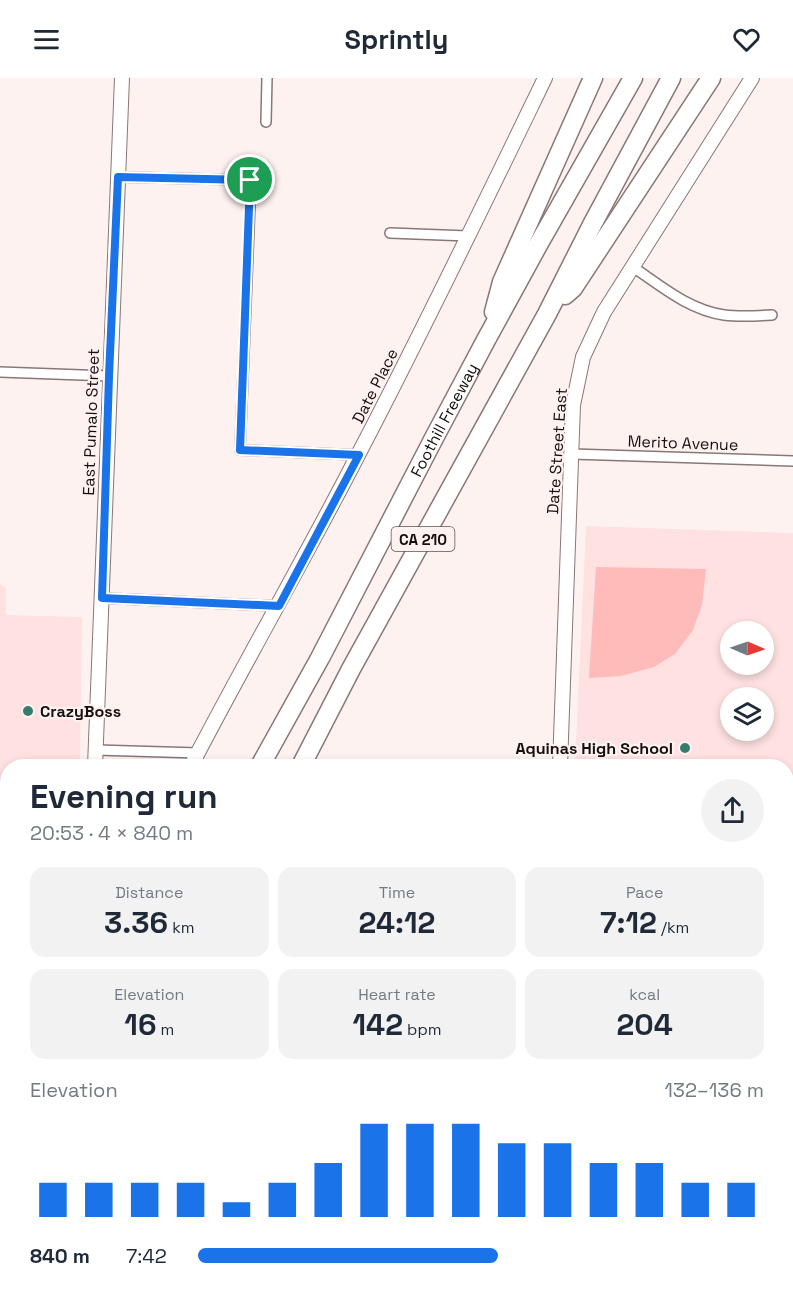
<!DOCTYPE html>
<meta charset="utf-8">
<style>
:root{--surface:#fff;--page:#f2f2f3;--text:#1f2937;--muted:#747a83;--accent:#1a73e8}
body{margin:0;font-family:"Space Grotesk",sans-serif;background:var(--page);color:var(--text);height:100vh;display:flex;flex-direction:column;font-size:22px;white-space:nowrap}
*{box-sizing:border-box;margin:0}
p{font-size:20px;color:var(--muted)}
.icon{flex:none;width:33px;height:33px;fill:none;stroke:currentColor;stroke-width:2;stroke-linecap:round;stroke-linejoin:round}
.map{position:relative;flex:1;overflow:hidden}
.side{position:absolute;left:0px;top:681px;width:794px;height:532px;display:flex;flex-direction:column;background:var(--surface);border-radius:24px 24px 0 0;box-shadow:0 3px 9px #0003}
.side>*{flex:none}
.needle{width:39px;rotate:92deg}
.buttons{position:absolute;left:720px;top:543px;display:grid;gap:12px}
.buttons a{display:grid;place-items:center;width:54px;height:54px;border-radius:50%;background:var(--surface);box-shadow:0 3px 9px #0003;font-size:30px}
.pin{position:absolute;display:grid;place-items:center;width:51px;height:51px;color:#fff;margin:-26px;border:3px solid #fff;border-radius:50%;box-shadow:0 2px 6px #0007}
.round{display:grid;place-items:center;flex:none;width:63px;height:63px;border-radius:32px;background:var(--page)}
.overview{display:flex;align-items:center;justify-content:space-between;height:102px;padding:0 30px}
h1{font-size:33px;font-weight:600;line-height:45px}
.stats{display:grid;grid-template-columns:repeat(3,1fr);gap:9px;height:102px;padding:6px 30px}
.stats div{display:grid;align-content:center;border-radius:15px;background:var(--page);text-align:center}
.stats b{font-size:30px;font-weight:600}
.stats small{font-size:16px;font-weight:400}
.stats p{font-size:16px}
.chart{height:168px;padding:12px 30px}
.chart p{display:flex;justify-content:space-between}
.chart svg{width:100%;height:108px;margin-top:6px;stroke:var(--accent);stroke-width:6}
ul{padding:0 30px;list-style:none;font-size:20px}
li{display:grid;grid-template-columns:96px 72px 1fr;align-items:center;height:45px}
li i{height:15px;border-radius:8px;background:var(--accent)}
header{display:flex;justify-content:space-between;align-items:center;height:78px;padding:0 30px;background:var(--surface);font-size:27px;font-weight:600}
.map>svg:first-child{display:block}
.built{fill:#fee1e0;fill-rule:evenodd}
.green{fill:#febbb9}
.lines{fill:none;stroke-linecap:round;stroke-linejoin:round}
.street-casing{stroke:#897776;stroke-width:12}
.secondary-casing{stroke:#897776;stroke-width:16}
.highway-casing{stroke:#897776;stroke-width:21}
.street{stroke:#fff;stroke-width:9}
.secondary{stroke:#fff;stroke-width:14}
.highway{stroke:#fff;stroke-width:18}
.route-casing{stroke:#fff;stroke-width:12}
.route{stroke:#1a73e8;stroke-width:8}
.poi-dot{fill:#377b6d;stroke:#fef2f1;stroke-width:2}
.labels{text-anchor:middle;dominant-baseline:central;stroke-width:4.5;stroke-linejoin:round;paint-order:stroke}
.shield{fill:#fef2f1;stroke:#5c5353;stroke-width:1.5}
.shield-label{font-size:15px;font-weight:bold;fill:#160f0f}
.street-label{font-size:16px;fill:#160f0f;stroke:#fef2f1}
.poi-label{font-size:16px;font-weight:bold;fill:#160f0f;stroke:#fef2f1;text-anchor:start}
</style>
<header><svg class="icon" aria-label="menu" viewBox="0 0 24 24"><path d="M4 6h16M4 12h16M4 18h16"/></svg>Sprintly<svg class="icon" aria-label="heart" viewBox="0 0 24 24"><path d="M12 20l-8-8c-3-5 5-10 8-4 3-6 11-1 8 4z"/></svg></header>
<div class="map">
<svg width="793" height="1213" viewBox="0 0 793 1213">
<rect width="100%" height="100%" fill="#fef2f1"/>
<path class="built" d="M586 448 793 455V911L786 910V688H575ZM730 554H764V586H730ZM730 620H764V652H730Z
M0 506 6 510V537L82 539 80 688H8L7 877H0Z"/>
<path class="green" d="M596 489 706 491 702 527 693 552 675 576 654 589 621 598 589 600Z"/>
<g class="lines">
<g class="street-casing">
<path id="street" d="M266 44 267 0
M118 99 251 102 240 372 359 377
M390 155 468 158
M633 189C661 208 689 232 724 237 740 239 756 238 772 237
M0 294 109 298
M572 376 793 383
M102 520 279 528
M96 672 198 675
M228 1213V1206
M380 1213V1206
M736 1213 739 1207 793 1209"/>
</g>
<g class="secondary-casing">
<path id="secondary" d="M95 688 122 0
M191 688C245 584 304 482 358 377 423 253 484 126 545 0
M560 688 573 327 583 279 604 234 752 0
M0 905H8
M786 930H793
M81 1213 83 1206
M541 1213V1206"/>
</g>
<g class="highway-casing">
<g id="highway">
<path d="M565 217 573 210 711 0"/>
<path d="M494 234 502 204 593 0"/>
<path id="s1" d="M260 688 320 580 434 360 486 262 538 167 633 0"/>
<path d="M301 688 351 591 547 236 593 145 671 0"/>
<path d="M0 1163 8 1149"/>
<path d="M19 1213 23 1206"/>
</g>
</g>
<use href="#street" class="street"/>
<use href="#secondary" class="secondary"/>
<use href="#highway" class="highway"/>
</g>
<g class="lines">
<g class="route-casing">
<path id="route" d="M118 99 250 102 240 372 359 377 279 528 102 520 109 298Z"/>
</g>
<use href="#route" class="route"/>
</g>
<g class="poi-dot">
<circle cx="28" cy="633" r="6"/>
<circle cx="685" cy="670" r="6"/>
</g>
<g class="labels">
<rect class="shield" x="391.5" y="449" width="63" height="24" rx="4.5"/>
<g class="shield-label">
<text x="423" y="461">CA 210</text>
</g>
<g class="street-label">
<text transform="translate(375 308) rotate(-63)">Date Place</text>
<text stroke="none"><textPath href="#s1" startOffset="392">Foothill Freeway</textPath></text>
<text transform="translate(91 344) rotate(-88)">East Pumalo Street</text>
<text transform="translate(683 365) rotate(2)">Merito Avenue</text>
<text transform="translate(557 373) rotate(-86)">Date Street East</text>
</g>
<g class="poi-label">
<text x="40" y="633">CrazyBoss</text>
<text x="673" y="670" text-anchor="end">Aquinas High School</text>
</g>
</g>
</svg>
<div class="buttons">
<a><svg class="needle" viewBox="-14 -14 28 28"><path d="M0-13l5 13h-10z" fill="#e53935"/><path d="M0 13l5-13h-10z" fill="#747a83"/></svg></a>
<a><svg class="icon" aria-label="layers" viewBox="0 0 24 24"><path d="M12 4l9 5-9 5-9-5zM3 14l9 5 9-5"/></svg></a>
</div>
<div class="pin" style="left:250px;top:102px;background:#1e9e55"><svg class="icon" aria-label="arrive" viewBox="0 0 24 24"><path d="M6 21V4h12l-3 4 3 4H6"/></svg></div>
<section class="side">
<div class="overview"><div><h1>Evening run</h1><p>20:53 · 4 × 840 m</p></div><a class="round"><svg class="icon" aria-label="share" viewBox="0 0 24 24"><path d="M12 15V3M7 8l5-5 5 5M5 13v7h14v-7"/></svg></a></div>
<div class="stats">
<div><p>Distance</p><b>3.36<small> km</small></b></div>
<div><p>Time</p><b>24:12</b></div>
<div><p>Pace</p><b>7:12<small> /km</small></b></div>
</div>
<div class="stats">
<div><p>Elevation</p><b>16<small> m</small></b></div>
<div><p>Heart rate</p><b>142<small> bpm</small></b></div>
<div><p>kcal</p><b>204</b></div>
</div>
<div class="chart"><p><span>Elevation</span>132–136 m</p>
<svg viewBox="0 0 160 44" preserveAspectRatio="none"><path d="M5 44V30M15 44V30M25 44V30M35 44V30M45 44V38M55 44V30M65 44V22M75 44V6M85 44V6M95 44V6M105 44V14M115 44V14M125 44V22M135 44V22M145 44V30M155 44V30"/></svg>
</div>
<ul>
<li><b>840 m</b>7:42<i style="width:53%"></i></li>
</ul>
</section>
</div>
